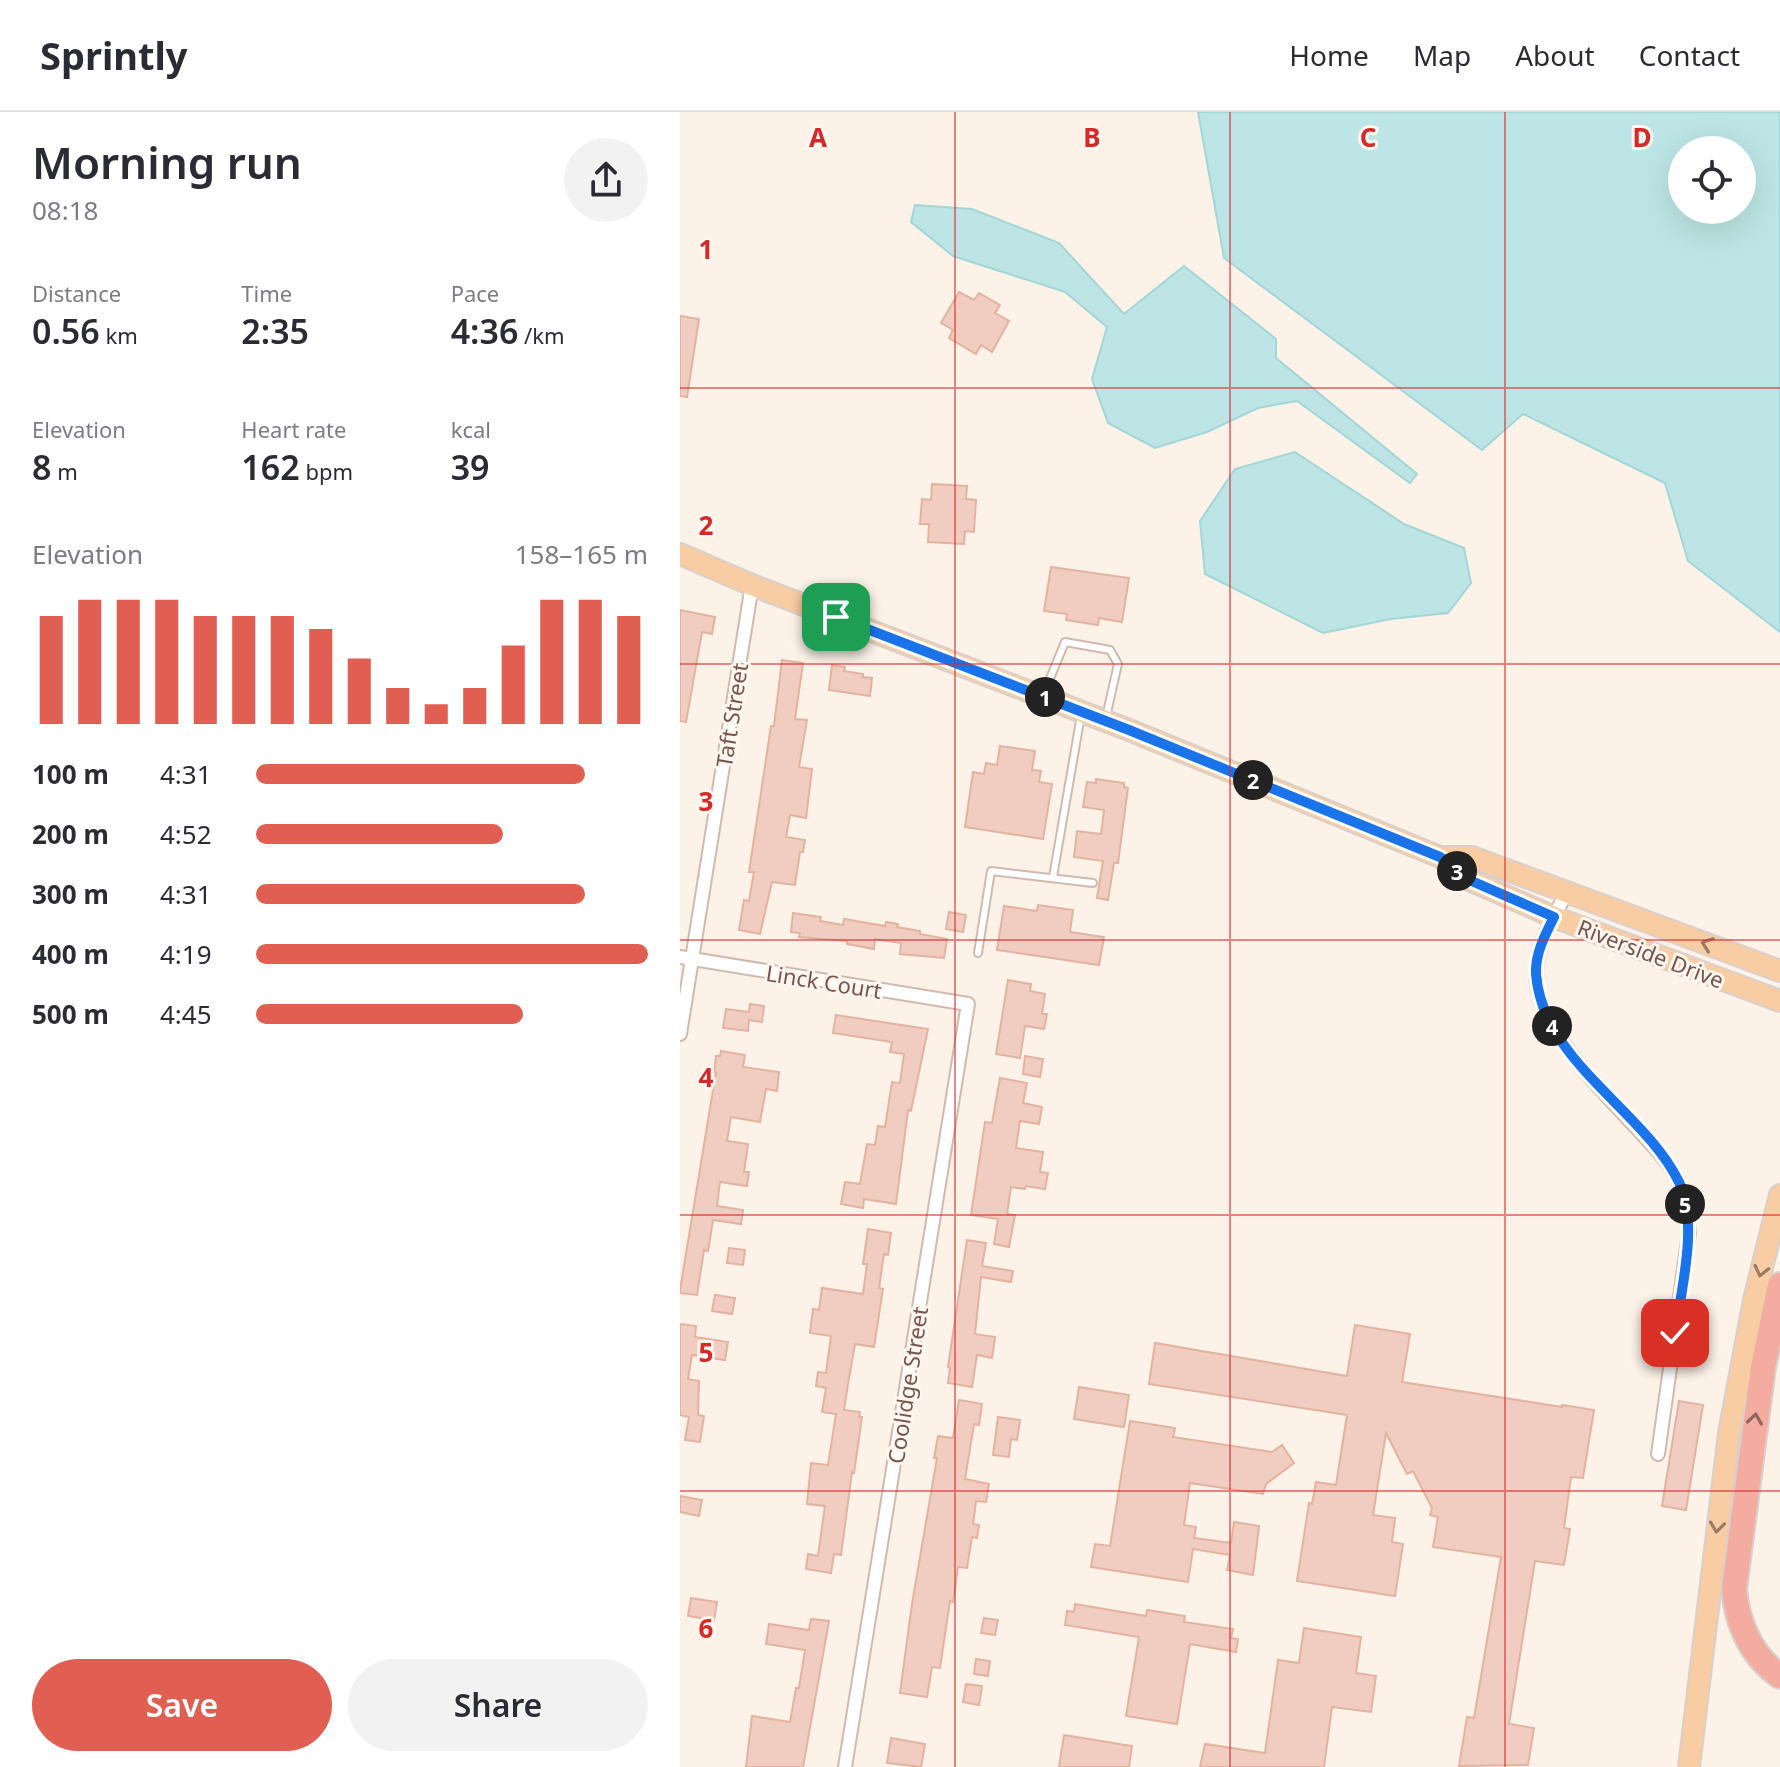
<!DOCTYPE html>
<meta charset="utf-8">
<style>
:root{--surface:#fff;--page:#f2f2f3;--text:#2b2b33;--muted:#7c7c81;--line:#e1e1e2;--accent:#e15f52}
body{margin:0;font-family:"Noto Sans",sans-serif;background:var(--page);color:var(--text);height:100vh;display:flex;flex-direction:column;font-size:30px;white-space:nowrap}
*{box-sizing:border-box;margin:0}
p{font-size:26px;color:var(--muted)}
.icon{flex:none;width:44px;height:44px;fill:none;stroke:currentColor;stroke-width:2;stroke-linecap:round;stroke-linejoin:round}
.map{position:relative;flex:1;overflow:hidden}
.drawer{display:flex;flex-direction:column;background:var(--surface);width:680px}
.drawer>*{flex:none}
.tools{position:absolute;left:988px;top:24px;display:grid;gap:16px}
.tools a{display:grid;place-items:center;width:88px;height:88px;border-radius:50%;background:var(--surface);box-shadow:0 8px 32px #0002;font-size:40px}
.pin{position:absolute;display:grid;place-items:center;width:68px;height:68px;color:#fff;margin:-34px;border-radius:16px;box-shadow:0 4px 12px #0006}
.km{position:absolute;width:40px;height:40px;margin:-20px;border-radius:50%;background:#222;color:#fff;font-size:22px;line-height:40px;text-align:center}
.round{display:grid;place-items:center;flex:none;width:84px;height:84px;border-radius:42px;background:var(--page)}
.headline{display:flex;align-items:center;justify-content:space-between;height:136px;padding:0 32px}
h1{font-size:44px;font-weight:600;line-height:60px}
.stats{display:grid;grid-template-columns:repeat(3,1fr);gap:12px;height:136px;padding:8px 32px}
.stats div{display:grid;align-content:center}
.stats b{font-size:34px;font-weight:600}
.stats small{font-size:22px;font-weight:400}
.stats p{font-size:22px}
.chart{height:224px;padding:16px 32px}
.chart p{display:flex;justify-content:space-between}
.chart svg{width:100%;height:144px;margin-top:8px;stroke:var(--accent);stroke-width:6}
.action{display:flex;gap:16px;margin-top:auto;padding:16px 32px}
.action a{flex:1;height:92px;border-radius:48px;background:var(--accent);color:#fff;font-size:32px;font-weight:600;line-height:92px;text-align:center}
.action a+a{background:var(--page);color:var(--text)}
ul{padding:0 32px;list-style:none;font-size:26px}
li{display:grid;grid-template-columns:128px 96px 1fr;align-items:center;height:60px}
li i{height:20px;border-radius:10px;background:var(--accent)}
header{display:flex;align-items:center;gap:48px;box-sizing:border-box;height:112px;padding:0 40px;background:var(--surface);border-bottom:2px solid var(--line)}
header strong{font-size:38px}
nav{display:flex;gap:44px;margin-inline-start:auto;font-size:28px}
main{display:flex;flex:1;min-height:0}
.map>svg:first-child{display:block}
.water{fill:#bde5e5;stroke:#a3d6d7;stroke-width:2;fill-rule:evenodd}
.building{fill:#f1cdc1;stroke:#e3b2a1;stroke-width:2}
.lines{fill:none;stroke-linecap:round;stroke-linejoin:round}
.lane-casing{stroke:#d0bab0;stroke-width:10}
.street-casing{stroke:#d0bab0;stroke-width:16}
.primary-casing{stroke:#d9d0cd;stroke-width:24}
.highway-casing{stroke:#d9d0cd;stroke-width:28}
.lane{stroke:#fff;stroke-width:6}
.street{stroke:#fff;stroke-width:12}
.primary{stroke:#f8cda3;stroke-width:20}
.highway{stroke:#f4aca1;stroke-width:24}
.oneway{stroke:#9d7a66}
.oneway2{stroke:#8f675d}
.route-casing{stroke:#fff;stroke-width:16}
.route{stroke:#1a73e8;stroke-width:10}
.grid{fill:none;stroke:#d62828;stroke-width:2;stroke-opacity:0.55}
.labels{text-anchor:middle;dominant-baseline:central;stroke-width:6;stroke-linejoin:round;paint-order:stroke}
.street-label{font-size:22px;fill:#76564c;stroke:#fef6ef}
.grid-label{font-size:26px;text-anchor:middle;font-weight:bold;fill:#d62828;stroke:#fef6ef;stroke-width:6;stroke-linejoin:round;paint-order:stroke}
</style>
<header>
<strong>Sprintly</strong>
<nav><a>Home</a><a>Map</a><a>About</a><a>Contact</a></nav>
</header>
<main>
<section class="drawer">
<div class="headline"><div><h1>Morning run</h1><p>08:18</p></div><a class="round"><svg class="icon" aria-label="share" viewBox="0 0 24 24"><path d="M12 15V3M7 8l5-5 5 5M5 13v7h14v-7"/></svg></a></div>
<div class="stats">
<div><p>Distance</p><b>0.56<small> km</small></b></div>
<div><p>Time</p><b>2:35</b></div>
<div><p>Pace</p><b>4:36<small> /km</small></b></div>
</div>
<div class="stats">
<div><p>Elevation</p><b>8<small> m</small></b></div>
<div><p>Heart rate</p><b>162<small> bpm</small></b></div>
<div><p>kcal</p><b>39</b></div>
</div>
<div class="chart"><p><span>Elevation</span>158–165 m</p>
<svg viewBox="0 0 160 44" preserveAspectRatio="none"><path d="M5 44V11M15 44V6M25 44V6M35 44V6M45 44V11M55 44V11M65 44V11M75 44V15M85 44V24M95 44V33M105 44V38M115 44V33M125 44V20M135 44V6M145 44V6M155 44V11"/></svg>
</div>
<ul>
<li><b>100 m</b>4:31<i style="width:84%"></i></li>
<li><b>200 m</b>4:52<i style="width:63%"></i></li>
<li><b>300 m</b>4:31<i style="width:84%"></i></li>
<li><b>400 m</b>4:19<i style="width:100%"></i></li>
<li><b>500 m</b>4:45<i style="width:68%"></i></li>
</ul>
<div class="action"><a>Save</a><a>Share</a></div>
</section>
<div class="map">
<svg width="1100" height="1655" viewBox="0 0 1100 1655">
<rect width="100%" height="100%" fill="#fcf2e8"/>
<path class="water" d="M518 0H1100V520L1008 449 985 371 843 302 802 338 544 146ZM1002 38H1062V98H1002Z
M235 93 292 97 379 131 444 202 504 154 596 227V246L737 362 730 371 617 289 578 296 527 320 475 336 428 311 412 267 427 215 385 180 273 144 231 110Z
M615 340 724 412 784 436 791 471 768 501 711 507 643 521 525 462 520 409 555 357Z"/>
<path class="building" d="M279 180 294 188 299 181 320 193 315 201 329 209 312 240 301 233 296 242 269 226 273 218 261 211Z
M0 204 19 207 7 285 0 284Z
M252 372 287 374 286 387 296 388 294 420 285 419 284 432 248 430 249 412H240L242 387 251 388Z
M371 455 449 466 442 510 419 506 418 513 386 508 387 502 364 499Z
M0 498 35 505 32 522 22 520 6 610 0 609Z
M102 548 123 551 115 607 127 608 119 655 132 657 126 706 110 703 106 725 125 728 123 740H120L115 773 92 770 80 822 59 818 64 788 69 789 74 760H69L91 614H94Z
M152 553 165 555 164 559 183 562V565L192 566 190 584 149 578Z
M320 634 355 639 352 658 361 659 359 670 372 672 363 727 285 715 293 660 304 662 306 651 317 653Z
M416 667 444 671V675L448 676 438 751H434L428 788 417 786 423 749 394 745 397 719 421 722 424 698 403 695 407 670 416 671Z
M358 793 393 798 390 820 424 825 419 853 317 838 324 794 357 799Z
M269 800 286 803 283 820 266 817Z
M113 801 141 805 140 809 163 813 164 807 205 814 206 810 218 812 217 815 240 819V822L267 827 264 846 220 842 221 831 195 827 194 837 167 832V829L119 825 120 821 111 820Z
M328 868 351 872 350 879 365 882 362 902H367L364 917 345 914 340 946 316 942Z
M70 892 84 894 82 910 69 908 68 919 43 916 46 897 69 900Z
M156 903 248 917 231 999 228 998 216 1092 184 1087 183 1096 161 1092 165 1070 180 1072 187 1032 195 1033 198 1014 205 1015 212 970 220 971 224 942 210 940 212 930 153 921Z
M41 939 65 943 63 955 99 960 97 979 86 977 80 1010 51 1005 47 1029 68 1032 64 1060H69L67 1074 40 1070 37 1094 63 1098 61 1112 33 1108 28 1139 24 1138 17 1183 0 1181V1178L36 960H34L36 944H40Z
M345 944 363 947 360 965 343 962Z
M320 966 347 971 343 991 362 995 359 1012 340 1009 336 1036 363 1040 360 1060 368 1061 365 1077 346 1074 345 1077 331 1075 327 1102 335 1103 329 1135 314 1132 318 1107 291 1103 305 1010 312 1011Z
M188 1117 211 1121 208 1143 204 1142 199 1176 203 1177 194 1235 175 1232 168 1272 164 1298 180 1300 179 1305H182L174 1361 172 1360 161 1443 154 1442 151 1461 126 1457 128 1442 138 1444 145 1394 127 1392 131 1351 148 1353 156 1302 142 1300 146 1276 136 1274 138 1260 146 1261 151 1224 130 1221 133 1197 139 1198 142 1176 183 1182 187 1152H183Z
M287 1128 306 1131 302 1154 333 1159 331 1170 301 1165 295 1222 315 1225 312 1246 297 1243 292 1275 268 1271 270 1256 268 1255Z
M49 1136 65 1138 63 1153 47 1151Z
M35 1183 55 1186 52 1202 32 1199Z
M0 1212 16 1214 15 1225 48 1230 45 1248 12 1243 8 1267 19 1269 18 1303 24 1304 20 1330 5 1328 9 1305 0 1303Z
M675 1213 730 1222 722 1270 882 1295V1293L914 1298 903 1366 891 1365 884 1416 890 1417 884 1453 855 1449 829 1612 854 1616 848 1653 779 1654 787 1605 794 1606 821 1445 753 1435 758 1405 750 1403 752 1396 733 1359 727 1362 706 1321 693 1403 715 1406 712 1430 723 1432 715 1484 617 1469 629 1391 632 1392 636 1370 656 1373 667 1303 469 1272 475 1231 667 1264Z
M399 1275 449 1283 444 1315 394 1307Z
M279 1288 302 1292 299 1313 294 1312 285 1367 309 1372 306 1390 296 1389 293 1412 299 1413 297 1426 292 1425 287 1456 278 1455 273 1490 270 1489 260 1556 252 1555 247 1585 220 1581 232 1492 257 1346H254L258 1324 273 1326Z
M999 1289 1023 1293 1006 1398 982 1394Z
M318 1305 340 1308 337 1328 331 1327 329 1345 313 1343Z
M450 1309 495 1316 493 1325 592 1340 602 1333 614 1351 586 1372 583 1382 510 1371 504 1413 516 1415 514 1426 551 1431 554 1410 579 1414 573 1463 547 1458 550 1443 513 1437 508 1470 411 1455 415 1432 430 1434Z
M0 1384 22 1388 19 1404 0 1400Z
M11 1486 37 1490 34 1508 8 1504Z
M395 1492 466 1504 467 1498 505 1504 504 1510 553 1517 551 1526 558 1527 556 1540 510 1532 497 1612 446 1604 459 1525 385 1513 387 1499 394 1500Z
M304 1506 318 1508 315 1523 301 1521Z
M131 1507 149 1509 123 1655H66L72 1604 110 1610 116 1576H119L125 1538 86 1532 89 1512 129 1518Z
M624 1516 681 1525 676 1561 696 1564 691 1600 652 1595 644 1655H520L525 1632 585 1641 598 1548 619 1551Z
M296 1547 310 1549 308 1564 294 1562Z
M286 1572 302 1574 299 1593 283 1590Z
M384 1623 452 1634 449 1655H379Z
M211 1626 245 1632 241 1655 207 1651Z"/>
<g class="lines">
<g class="lane-casing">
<path id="lane" d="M364 581 385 530 430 538 438 552 426 605
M373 765 401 603
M298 841 311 759 413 771"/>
</g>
<g class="street-casing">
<path id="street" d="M887 780C874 805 857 831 856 859 855 919 927 982 964 1024 977 1038 993 1055 1000 1073 1006 1088 1007 1105 1009 1121L978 1342
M0 845 288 892 165 1655
M0 922 72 473"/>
</g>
<g class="primary-casing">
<path id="primary" d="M0 442 72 473 449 618 760 745 787 767 874 805 1100 889
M760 745H792L1100 859
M1009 1655 1049 1321 1074 1188 1100 1083"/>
</g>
<g class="highway-casing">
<path id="highway" d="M1100 1173 1083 1255 1054 1477C1057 1511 1071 1544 1100 1564"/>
</g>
<use href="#lane" class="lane"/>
<use href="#street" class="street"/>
<use href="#primary" class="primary"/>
<use href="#highway" class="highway"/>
</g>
<defs><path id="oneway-chevron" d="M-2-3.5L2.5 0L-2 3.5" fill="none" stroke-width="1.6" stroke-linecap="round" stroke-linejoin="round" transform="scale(2)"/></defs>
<g class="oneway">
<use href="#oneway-chevron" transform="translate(1027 832) rotate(-160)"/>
<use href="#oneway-chevron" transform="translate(1081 1159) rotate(103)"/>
<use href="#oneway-chevron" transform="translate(1037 1415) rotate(97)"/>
</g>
<use class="oneway2" href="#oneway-chevron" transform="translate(1075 1307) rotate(-82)"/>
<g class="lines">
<g class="route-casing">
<path id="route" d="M156 505 449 618 760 745 787 767 874 805C865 823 855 842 856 862 863 950 963 997 999 1070 1019 1111 1001 1178 995 1221"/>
</g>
<use href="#route" class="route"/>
</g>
<path class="grid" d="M275 0V1655M550 0V1655M825 0V1655M0 276H1100M0 552H1100M0 828H1100M0 1103H1100M0 1379H1100"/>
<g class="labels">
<g class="street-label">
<text transform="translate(51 603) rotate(-81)">Taft Street</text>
<text transform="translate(971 841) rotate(21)">Riverside Drive</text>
<text transform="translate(144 869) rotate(9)">Linck Court</text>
<text transform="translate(227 1273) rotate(-81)">Coolidge Street</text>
</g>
</g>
<g class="grid-label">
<text x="138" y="35">A</text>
<text x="412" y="35">B</text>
<text x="688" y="35">C</text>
<text x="962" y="35">D</text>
<text x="26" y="147">1</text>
<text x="26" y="423">2</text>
<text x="26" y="699">3</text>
<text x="26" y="975">4</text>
<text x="26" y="1250">5</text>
<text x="26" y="1526">6</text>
</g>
</svg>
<div class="tools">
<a><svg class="icon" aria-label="locate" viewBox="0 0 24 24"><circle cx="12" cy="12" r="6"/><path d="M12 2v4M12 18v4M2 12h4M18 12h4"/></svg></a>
</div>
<div class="pin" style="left:156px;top:505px;background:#1e9e55"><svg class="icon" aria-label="arrive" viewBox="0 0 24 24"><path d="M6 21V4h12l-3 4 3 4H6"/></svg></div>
<div class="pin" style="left:995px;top:1221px;background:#d93025"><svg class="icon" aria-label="check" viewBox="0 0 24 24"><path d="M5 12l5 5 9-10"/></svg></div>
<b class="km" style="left:365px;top:585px">1</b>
<b class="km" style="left:573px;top:668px">2</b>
<b class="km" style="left:777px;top:759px">3</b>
<b class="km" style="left:872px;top:914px">4</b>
<b class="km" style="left:1005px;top:1092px">5</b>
</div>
</main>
